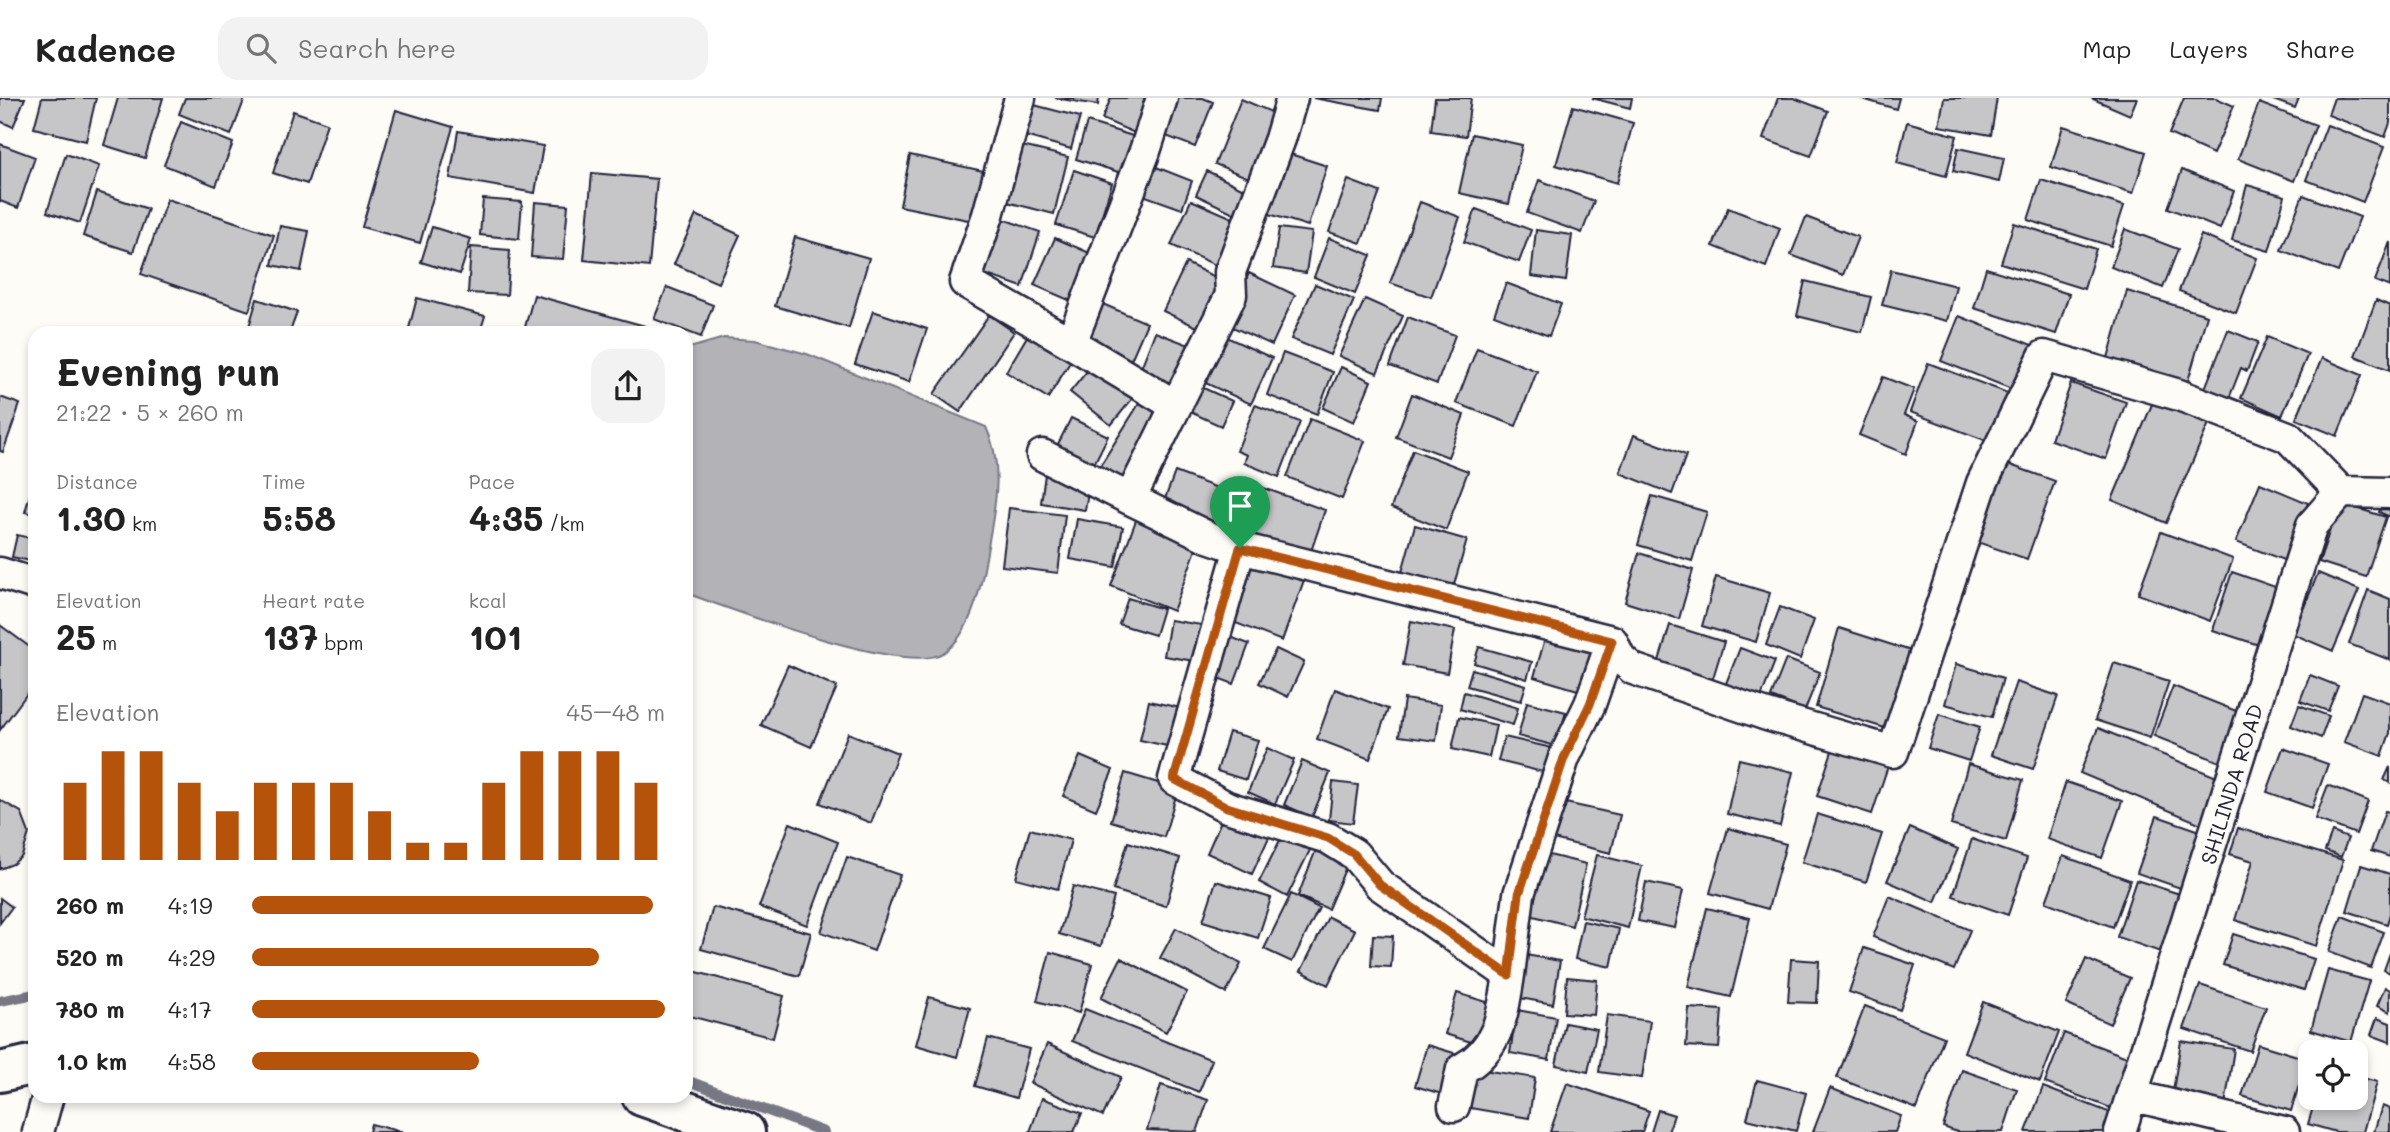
<!DOCTYPE html>
<meta charset="utf-8">
<style>
:root{--surface:#fff;--page:#f2f2f2;--text:#222;--muted:#767676;--line:#e0e0e0;--accent:#b45309}
body{margin:0;font-family:Mali,sans-serif;background:var(--page);color:var(--text);height:100vh;display:flex;flex-direction:column;font-size:26px;white-space:nowrap}
*{box-sizing:border-box;margin:0}
p{font-size:23px;color:var(--muted)}
.icon{flex:none;width:38px;height:38px;fill:none;stroke:currentColor;stroke-width:2;stroke-linecap:round;stroke-linejoin:round}
.map{position:relative;flex:1;overflow:hidden}
.panel{position:absolute;left:28px;top:228px;width:665px;height:777px;display:flex;flex-direction:column;background:var(--surface);border-radius:21px;box-shadow:0 4px 10px #0003}
.panel>*{flex:none}
.tools{position:absolute;left:2298px;top:942px;display:grid;gap:14px}
.tools a{display:grid;place-items:center;width:70px;height:70px;border-radius:14px;background:var(--surface);box-shadow:0 4px 10px #0003;font-size:35px}
.pin{position:absolute;display:grid;place-items:center;width:60px;height:60px;color:#fff;margin:-72px -30px;border-radius:50% 50% 50% 0;rotate:-45deg;box-shadow:0 0 7px #0007}
.pin .icon{rotate:45deg}
.round{display:grid;place-items:center;flex:none;width:74px;height:74px;border-radius:21px;background:var(--page)}
.overview{display:flex;align-items:center;justify-content:space-between;height:119px;padding:0 28px}
h1{font-size:38px;font-weight:700;line-height:52px}
.metrics{display:grid;grid-template-columns:repeat(3,1fr);gap:10px;height:119px;padding:7px 28px}
.metrics div{display:grid;align-content:center}
.metrics b{font-size:35px;font-weight:700}
.metrics small{font-size:19px;font-weight:400}
.metrics p{font-size:19px}
.chart{height:196px;padding:14px 28px}
.chart p{display:flex;justify-content:space-between}
.chart svg{width:100%;height:126px;margin-top:7px;stroke:var(--accent);stroke-width:6}
ul{padding:0 28px;list-style:none;font-size:23px}
li{display:grid;grid-template-columns:112px 84px 1fr;align-items:center;height:52px}
li i{height:18px;border-radius:9px;background:var(--accent)}
header{display:flex;align-items:center;gap:42px;box-sizing:border-box;height:98px;padding:0 35px;background:var(--surface);border-bottom:2px solid var(--line)}
header strong{font-size:33px}
nav{display:flex;gap:38px;margin-inline-start:auto;font-size:24px}
.search{width:490px;height:63px;background:var(--page);display:flex;align-items:center;gap:18px;box-sizing:border-box;padding:0 24px;border-radius:21px;color:var(--muted);font-size:26px}
.map>svg:first-child{display:block}
.water{fill:#b2b2b7;stroke:#787885;stroke-width:2}
.lines{fill:none;stroke-linecap:round;stroke-linejoin:round}
.stream{stroke:#787885;stroke-width:10}
.building{fill:#c6c6c8;stroke:#22223b;stroke-width:2}
.minor-casing{stroke:#22223b;stroke-width:35}
.tertiary-casing{stroke:#22223b;stroke-width:44}
.minor{stroke:#fdfcf7;stroke-width:30}
.tertiary{stroke:#fdfcf7;stroke-width:38}
.route-casing{stroke:#fff;stroke-width:14}
.route{stroke:#b45309;stroke-width:9}
.labels{text-anchor:middle;dominant-baseline:central;stroke-width:5;stroke-linejoin:round;paint-order:stroke}
.street-label{font-size:21px;fill:#22223b;stroke:#fdfcf7}
</style>
<header>
<strong>Kadence</strong>
<div class="search"><svg class="icon" aria-label="search" viewBox="0 0 24 24"><circle cx="10" cy="10" r="6"/><path d="M15 15l6 6"/></svg>Search here</div>
<nav><a>Map</a><a>Layers</a><a>Share</a></nav>
</header>
<div class="map">
<svg width="2390" height="1034" viewBox="0 0 2390 1034">
<rect width="100%" height="100%" fill="#fdfcf7"/>
<filter id="ink" filterUnits="userSpaceOnUse"><feTurbulence type="fractalNoise" baseFrequency=".0143" numOctaves="2"/><feDisplacementMap in="SourceGraphic" scale="14" xChannelSelector="R" yChannelSelector="G"/><feConvolveMatrix kernelMatrix="1 2 1 2 8 2 1 2 1" color-interpolation-filters="sRGB"/></filter>
<g filter="url(#ink)">
<path class="water" d="M724 240 755 242 807 256 986 329C1006 371 993 417 986 460 981 490 970 538 943 555 906 578 730 511 686 495V251Z"/>
<g class="lines">
<path class="stream" d="M0 903 35 896
M686 982 824 1034"/>
</g>
<path class="building" d="M0 0H25L13 29 0 23Z
M42 0H96L86 43 34 30Z
M118 0H163L145 60 104 47Z
M185 0H245L231 37 179 16Z
M1055 0H1099L1098 7Z
M1111 0H1152L1137 36 1102 21Z
M1172 0H1203L1213 4 1195 49 1158 35Z
M1313 0H1382L1380 12Z
M1435 0H1471L1466 38 1431 33Z
M1592 0H1632L1630 10Z
M1778 0H1794L1828 13 1811 58 1763 41Z
M1859 0H1899L1896 11Z
M1944 0H1997L1991 37 1939 28Z
M2091 0H2137L2130 17Z
M2184 0H2216L2234 8 2213 56 2169 36Z
M2268 0H2299L2295 10Z
M2334 0H2390V25L2385 39 2328 17Z
M1241 1 1283 19 1256 83 1215 66Z
M2259 5 2316 27 2294 83 2238 61Z
M1034 7 1080 19 1071 51 1025 38Z
M1573 8 1633 25 1617 85 1556 67Z
M396 12 453 29 420 145 362 129Z
M293 13 327 25 307 86 273 75Z
M181 24 233 45 216 88 164 67Z
M1087 24 1136 39 1125 76 1076 61Z
M1907 24 1957 38 1946 78 1897 65Z
M2327 27 2384 49 2363 104 2306 82Z
M2063 28 2146 54 2133 95 2051 69Z
M458 33 543 48 535 95 450 80Z
M1472 36 1522 47 1509 106 1459 95Z
M0 46 35 59 18 110 0 103Z
M1022 48 1068 59 1054 116 1007 104Z
M1958 50 2004 60 1999 84 1953 73Z
M1284 54 1327 68 1308 128 1266 115Z
M66 56 99 68 80 125 47 114Z
M910 57 988 74 978 124 900 108Z
M1151 67 1192 83 1182 111 1140 96Z
M1074 72 1112 85 1095 139 1056 127Z
M2182 72 2234 93 2220 131 2168 110Z
M1207 73 1250 94 1238 117 1196 97Z
M592 75 657 81 649 169 584 162Z
M1348 82 1380 94 1361 145 1329 134Z
M1539 82 1594 103 1582 135 1527 115Z
M2041 82 2124 108 2111 148 2028 122Z
M2247 87 2285 98 2269 153 2232 142Z
M97 94 148 111 133 154 83 138Z
M2303 97 2360 119 2338 174 2281 152Z
M167 101 274 137 249 213 141 176Z
M483 101 522 104 519 141 480 137Z
M1191 102 1242 124 1222 170 1171 147Z
M535 104 568 107 563 161 531 159Z
M1420 104 1460 119 1431 199 1390 185Z
M1728 110 1780 130 1766 169 1713 148Z
M1476 111 1531 132 1519 164 1464 144Z
M696 117 740 137 718 185 674 166Z
M1806 119 1858 139 1843 177 1791 157Z
M1000 120 1040 134 1022 189 981 175Z
M2014 125 2096 151 2084 191 2001 165Z
M280 128 309 133 301 173 272 167Z
M432 129 471 141 460 176 421 164Z
M1279 130 1312 134 1306 175 1273 170Z
M2125 131 2178 151 2163 190 2111 169Z
M1536 132 1572 137 1566 183 1531 178Z
M2201 137 2257 160 2236 215 2179 193Z
M795 139 869 160 849 230 775 208Z
M1055 140 1092 156 1071 203 1034 187Z
M1329 140 1371 157 1355 196 1314 179Z
M2390 144V189L2375 183Z
M471 149 510 152 507 197 468 195Z
M1186 165 1223 183 1201 231 1163 213Z
M1986 170 2069 196 2056 236 1974 210Z
M1891 172 1956 188 1947 223 1882 207Z
M1249 175 1295 197 1272 247 1226 226Z
M1805 183 1871 199 1862 234 1797 218Z
M1506 185 1561 206 1549 238 1494 217Z
M1315 186 1354 202 1330 257 1291 241Z
M667 189 713 207 701 239 654 221Z
M2127 193 2207 217 2186 290 2106 267Z
M534 197 645 228 643 234H544L525 229Z
M417 200 485 218 480 234H408Z
M257 201 297 214 290 234 248 232Z
M1365 201 1403 218 1377 275 1339 258Z
M2376 202 2390 208V272L2355 258Z
M1098 204 1147 225 1131 262 1083 241Z
M873 213 927 231 909 284 855 266Z
M989 217 1014 234 960 314 934 296Z
M1959 218 2037 249 2019 294 1941 263Z
M1408 219 1455 237 1437 286 1390 268Z
M1032 230 1075 256 1048 300 1006 274Z
M2228 232 2258 244 2247 273 2241 270 2228 303 2204 293Z
M1155 234 1197 250 1181 292 1139 275Z
M1220 236 1272 260 1251 306 1199 282Z
M2267 239 2308 256 2282 318 2241 300Z
M1477 250 1537 273 1516 328 1456 305Z
M1283 255 1333 274 1317 316 1267 297Z
M2322 260 2362 277 2337 338 2296 321Z
M1928 265 2013 297 1995 346 1910 314Z
M1092 267 1133 300 1111 327 1070 294Z
M1341 269 1371 283 1354 324 1323 310Z
M1883 279 1914 291 1904 317 1918 323 1906 356 1859 337Z
M2071 285 2126 304 2106 361 2051 342Z
M1199 288 1232 303 1221 328 1188 313Z
M1412 296 1464 317 1448 359 1396 339Z
M0 299 20 306 3 354 0 353Z
M2155 299 2210 323 2166 425 2112 402Z
M1142 301 1168 318 1128 385 1100 368Z
M1255 307 1300 324 1279 379 1244 365 1247 357 1237 353Z
M1071 320 1108 338 1092 370 1055 352Z
M1310 321 1365 343 1342 401 1287 379Z
M1634 337 1686 357 1672 396 1620 375Z
M1413 352 1468 373 1446 432 1391 410Z
M1999 363 2055 383 2027 461 1971 442Z
M1175 374 1236 397 1223 432 1162 409Z
M1045 376 1090 383 1085 412 1041 405Z
M35 379V416L25 414Z
M2260 385 2308 405 2286 463 2236 444Z
M1258 388 1325 412 1307 465 1240 441Z
M2390 390V419L2379 414Z
M1652 398 1707 414 1692 463 1638 447Z
M2339 405 2386 419 2366 479 2319 464Z
M1009 410 1065 417 1058 475 1002 468Z
M1138 417 1200 441 1173 513 1111 488Z
M1077 421 1123 429 1115 469 1070 461Z
M1415 427 1467 442 1450 500 1399 485Z
M2161 434 2233 461 2210 523 2138 496Z
M17 437 35 441V464L12 459Z
M1639 455 1693 472 1679 521 1625 504Z
M1246 460 1304 482 1282 543 1223 520Z
M2232 474 2287 493 2268 550 2213 532Z
M2318 475 2359 492 2333 553 2293 536Z
M1716 479 1770 495 1756 544 1702 528Z
M2368 492 2390 501V562L2349 546Z
M1128 500 1163 511 1155 537 1119 526Z
M1780 509 1814 522 1800 561 1766 547Z
M1170 522 1208 528 1201 564 1164 558Z
M1411 523 1455 532 1447 575 1403 567Z
M0 527 35 553V585L0 632Z
M1670 527 1724 544 1709 593 1655 576Z
M1548 530 1602 546 1588 595 1534 579Z
M1839 530 1911 553 1888 631 1816 609Z
M1222 536 1249 546 1234 586 1207 576Z
M1479 549 1532 564 1527 581 1474 565Z
M1740 550 1775 563 1760 602 1725 588Z
M1276 551 1304 564 1288 599 1259 585Z
M1786 561 1820 574 1805 612 1771 599Z
M2114 565 2169 583 2150 640 2095 622Z
M1956 566 2003 580 1992 619 1945 606Z
M788 567 837 589 811 649 761 627Z
M1472 571 1526 587 1521 603 1467 588Z
M2310 577 2338 588 2328 613 2300 603Z
M2016 584 2058 598 2033 671 1991 657Z
M2173 588 2249 618 2230 668 2154 638Z
M1335 591 1388 611 1370 661 1317 641Z
M1464 594 1518 610 1513 627 1460 611Z
M2362 595 2390 605V635L2382 658 2344 644Z
M1404 601 1441 607 1436 643 1399 638Z
M1149 603 1185 611 1176 650 1140 642Z
M1527 604 1566 614 1556 648 1518 638Z
M2299 607 2329 618 2321 640 2291 628Z
M1939 616 1980 629 1969 663 1928 650Z
M1459 619 1496 627 1489 659 1452 651Z
M2098 630 2224 682 2206 728 2080 675Z
M1229 634 1258 642 1246 682 1217 673Z
M848 635 898 655 871 725 820 705Z
M1504 639 1561 652 1555 677 1498 663Z
M1836 641 1891 659 1872 716 1817 698Z
M1267 650 1294 662 1275 706 1248 694Z
M2283 650 2328 666 2312 710 2267 694Z
M1080 658 1113 672 1096 712 1063 698Z
M1739 661 1793 674 1780 728 1727 716Z
M1302 663 1330 675 1312 719 1284 707Z
M1968 666 2023 682 2006 743 1951 727Z
M2390 669V685L2384 682Z
M1125 675 1178 691 1164 739 1111 723Z
M1333 684 1358 687 1353 725 1329 722Z
M2066 684 2122 703 2102 760 2047 741Z
M2328 687 2368 703 2356 736 2315 721Z
M0 702 21 714 29 735 22 758 13 766 0 771Z
M1561 704 1620 717 1611 755 1553 741Z
M2385 713 2390 714V759L2371 753Z
M1224 716 1270 737 1252 776 1207 755Z
M1817 716 1882 736 1866 784 1802 764Z
M2157 718 2212 737 2192 794 2137 775Z
M790 725 838 744 807 827 759 809Z
M1286 730 1314 744 1287 799 1259 784Z
M1728 730 1786 746 1768 811 1710 795Z
M1910 730 1958 751 1935 804 1887 783Z
M2238 730 2343 762 2316 848 2235 822 2253 763 2230 756Z
M1030 731 1071 742 1058 791 1016 780Z
M2332 734 2348 740 2341 759 2325 753Z
M1972 741 2027 760 2008 817 1953 798Z
M1128 744 1180 760 1166 808 1113 792Z
M1317 749 1349 762 1328 811 1298 798Z
M1541 755 1586 766 1572 828 1526 816Z
M1597 757 1642 768 1628 830 1581 818Z
M2063 758 2130 782 2113 829 2046 804Z
M847 759 900 777 874 853 821 834Z
M2361 767 2390 776V816L2387 826 2347 813Z
M2136 782 2192 800 2172 858 2117 839Z
M1216 783 1271 800 1258 840 1203 823Z
M1646 784 1683 792 1675 830 1638 823Z
M1073 788 1114 799 1101 848 1059 836Z
M1291 796 1319 810 1292 864 1264 851Z
M1889 798 1970 832 1954 872 1873 839Z
M0 800 12 809 0 825Z
M713 809 811 835 799 878 701 851Z
M1707 810 1750 820 1731 899 1688 889Z
M2342 818 2384 834 2371 870 2329 854Z
M1328 819 1355 832 1328 887 1301 873Z
M1583 823 1619 831 1611 869 1575 861Z
M1176 830 1241 866 1226 895 1160 860Z
M2233 836 2314 861 2304 892 2223 867Z
M1373 837 1393 838 1391 869 1371 868Z
M1864 850 1915 867 1900 912 1849 894Z
M1050 854 1092 866 1079 915 1037 903Z
M2390 855V875L2384 872Z
M1520 856 1560 863 1553 906 1514 899Z
M1121 860 1187 894 1166 934 1101 900Z
M1791 861 1819 863 1817 905 1788 904Z
M2086 861 2130 880 2110 926 2066 906Z
M686 871 784 898 773 940 686 917Z
M2328 872 2369 883 2351 944 2311 932Z
M1567 879 1597 882 1594 917 1564 915Z
M2200 887 2266 909 2250 953 2184 931Z
M2385 889 2390 892V914L2377 908Z
M1457 895 1493 906 1481 947 1445 936Z
M929 899 970 910 957 959 916 947Z
M1983 904 2059 934 2040 984 1964 954Z
M1865 908 1944 939 1917 1011 1837 980Z
M1689 910 1722 912 1719 950 1686 948Z
M1085 911 1212 962 1199 994 1072 943Z
M1517 912 1556 919 1549 962 1510 955Z
M1607 917 1650 923 1642 980 1599 974Z
M2377 920 2390 925V944L2371 937Z
M1565 925 1597 931 1588 974 1556 967Z
M2064 935 2140 964 2121 1014 2045 985Z
M988 940 1029 951 1016 1000 975 988Z
M2181 943 2234 951 2225 1007 2172 999Z
M1047 946 1121 979 1103 1018 1030 985Z
M2258 946 2307 961 2291 1013 2242 998Z
M1427 947 1464 958 1452 999 1415 988Z
M1476 971 1535 980 1529 1020 1470 1010Z
M1962 972 2017 991 2003 1034H1957L1943 1029Z
M2356 978 2377 984 2363 1034H2336L2308 1026 2316 999H2356Z
M1757 982 1806 995 1796 1033 1747 1021Z
M1567 985 1649 1013 1642 1034H1550Z
M1161 987 1208 1002 1197 1034 1147 1032Z
M2043 989 2119 1018 2113 1034H2026Z
M1830 990 1901 1018 1895 1034H1813Z
M1042 1000 1082 1015 1074 1034H1030Z
M2382 1008 2390 1011V1034H2374Z
M1658 1012 1674 1017 1668 1034H1651Z
M371 1026 402 1034H369Z"/>
<g class="lines">
<g class="minor-casing">
<path id="minor" d="M1020 0 988 117 965 184 1071 245 1145 53 1162 0
M1071 245 1176 308 1231 197 1230 174 1280 41 1292 0
M1176 308 1130 401 1208 439 1240 450 1612 543 1620 560 1633 571 1767 617 1893 654 1982 385 2044 258 2179 297 2288 339 2341 394
M1042 357 1130 401
M1240 450 1174 681 1227 709 1328 740 1354 756 1380 787 1509 877 1519 796 1564 660 1590 606 1612 543
M0 475 35 486
M2134 998 2284 1034
M1454 1008 1462 971C1499 951 1503 915 1509 877
M38 1034 48 998
M2120 1034 2312 427 2341 394 2390 395"/>
</g>
<g class="tertiary-casing">
<path id="tertiary" d="M0 974 35 966
M642 998 745 1034"/>
</g>
<use href="#minor" class="minor"/>
<use href="#tertiary" class="tertiary"/>
</g>
</g>
<g class="lines" filter="url(#ink)">
<g class="route-casing">
<path id="route" d="M1240 450 1612 543 1590 606 1564 660 1519 796 1509 877 1380 787 1354 756 1328 740 1227 709 1174 681Z"/>
</g>
<use href="#route" class="route"/>
</g>
<g class="labels">
<g class="street-label">
<text transform="translate(2231 686) rotate(-73)">SHILINDA ROAD</text>
</g>
</g>
</svg>
<div class="tools">
<a><svg class="icon" aria-label="locate" viewBox="0 0 24 24"><circle cx="12" cy="12" r="6"/><path d="M12 2v4M12 18v4M2 12h4M18 12h4"/></svg></a>
</div>
<div class="pin" style="left:1240px;top:450px;background:#1e9e55"><svg class="icon" aria-label="arrive" viewBox="0 0 24 24"><path d="M6 21V4h12l-3 4 3 4H6"/></svg></div>
<section class="panel">
<div class="overview"><div><h1>Evening run</h1><p>21:22 · 5 × 260 m</p></div><a class="round"><svg class="icon" aria-label="share" viewBox="0 0 24 24"><path d="M12 15V3M7 8l5-5 5 5M5 13v7h14v-7"/></svg></a></div>
<div class="metrics">
<div><p>Distance</p><b>1.30<small> km</small></b></div>
<div><p>Time</p><b>5:58</b></div>
<div><p>Pace</p><b>4:35<small> /km</small></b></div>
</div>
<div class="metrics">
<div><p>Elevation</p><b>25<small> m</small></b></div>
<div><p>Heart rate</p><b>137<small> bpm</small></b></div>
<div><p>kcal</p><b>101</b></div>
</div>
<div class="chart"><p><span>Elevation</span>45–48 m</p>
<svg viewBox="0 0 160 44" preserveAspectRatio="none"><path d="M5 44V17M15 44V6M25 44V6M35 44V17M45 44V27M55 44V17M65 44V17M75 44V17M85 44V27M95 44V38M105 44V38M115 44V17M125 44V6M135 44V6M145 44V6M155 44V17"/></svg>
</div>
<ul>
<li><b>260 m</b>4:19<i style="width:97%"></i></li>
<li><b>520 m</b>4:29<i style="width:84%"></i></li>
<li><b>780 m</b>4:17<i style="width:100%"></i></li>
<li><b>1.0 km</b>4:58<i style="width:55%"></i></li>
</ul>
</section>
</div>
